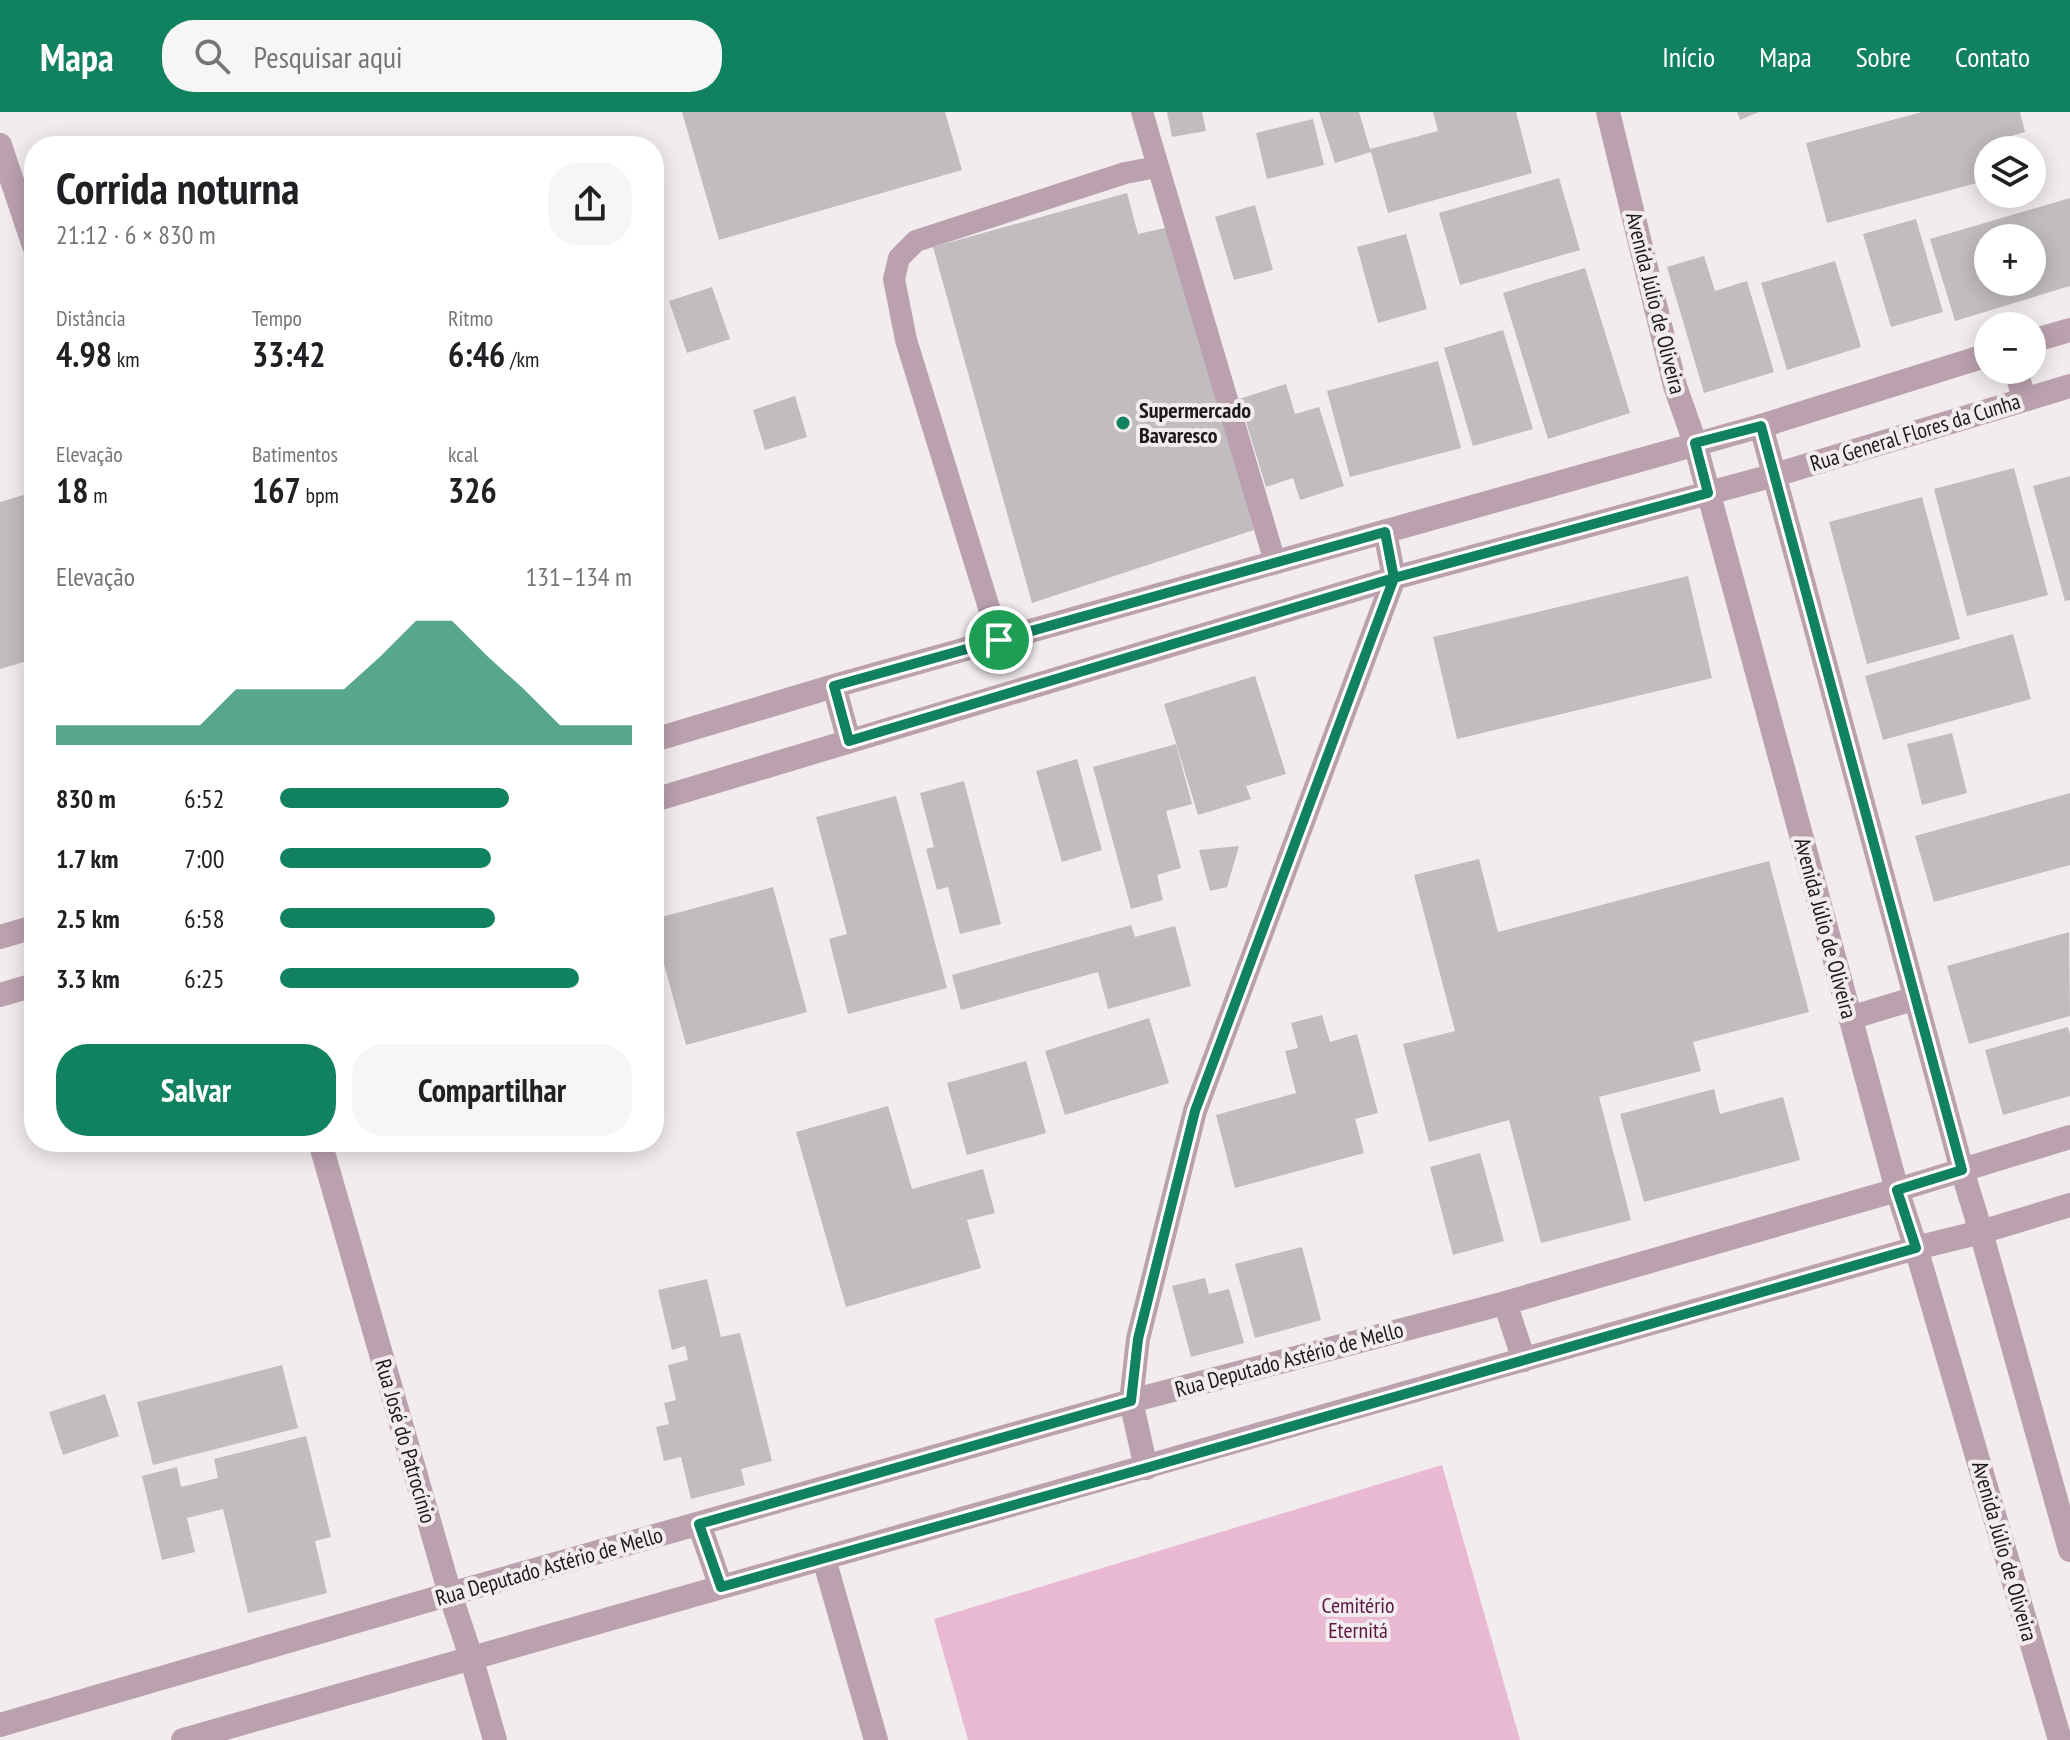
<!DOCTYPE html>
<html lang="pt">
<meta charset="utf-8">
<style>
:root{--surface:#fff;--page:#f6f6f6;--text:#202124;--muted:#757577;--accent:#118260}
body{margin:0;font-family:"PT Sans Narrow",sans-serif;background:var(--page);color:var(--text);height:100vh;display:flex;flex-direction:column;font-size:30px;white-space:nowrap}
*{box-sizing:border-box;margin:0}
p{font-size:26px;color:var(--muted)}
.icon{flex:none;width:44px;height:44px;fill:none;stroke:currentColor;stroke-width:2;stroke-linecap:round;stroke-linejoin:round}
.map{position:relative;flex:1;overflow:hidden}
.sheet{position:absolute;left:24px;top:24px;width:640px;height:1016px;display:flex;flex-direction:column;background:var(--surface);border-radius:32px;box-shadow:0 4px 20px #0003}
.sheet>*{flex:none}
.fabs{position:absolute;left:1974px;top:24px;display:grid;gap:16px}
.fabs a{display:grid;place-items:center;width:72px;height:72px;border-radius:50%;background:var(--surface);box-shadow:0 4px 20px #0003;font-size:40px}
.pin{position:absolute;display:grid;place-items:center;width:68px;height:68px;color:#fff;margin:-34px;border:4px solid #fff;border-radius:50%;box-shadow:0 2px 8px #0007}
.round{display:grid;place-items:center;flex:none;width:84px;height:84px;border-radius:32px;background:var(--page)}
.headline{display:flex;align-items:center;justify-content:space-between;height:136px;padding:0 32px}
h1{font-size:44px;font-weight:800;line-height:60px}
.figures{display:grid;grid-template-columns:repeat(3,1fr);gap:12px;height:136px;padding:8px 32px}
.figures div{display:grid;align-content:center}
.figures b{font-size:34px;font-weight:800}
.figures small{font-size:22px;font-weight:400}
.figures p{font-size:22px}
.chart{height:224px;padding:16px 32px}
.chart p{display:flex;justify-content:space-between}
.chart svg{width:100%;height:144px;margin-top:8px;fill:var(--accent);opacity:.7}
.primary-button{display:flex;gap:16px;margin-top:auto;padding:16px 32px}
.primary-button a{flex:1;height:92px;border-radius:32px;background:var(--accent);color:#fff;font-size:32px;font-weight:800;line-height:92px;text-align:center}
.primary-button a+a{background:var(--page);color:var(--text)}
ul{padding:0 32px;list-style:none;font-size:26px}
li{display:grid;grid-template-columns:128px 96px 1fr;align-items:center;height:60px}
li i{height:20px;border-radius:10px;background:var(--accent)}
header{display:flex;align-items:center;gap:48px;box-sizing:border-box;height:112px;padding:0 40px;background:var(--accent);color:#fff}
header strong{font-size:38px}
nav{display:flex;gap:44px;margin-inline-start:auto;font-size:28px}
.search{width:560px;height:72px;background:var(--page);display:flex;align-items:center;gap:20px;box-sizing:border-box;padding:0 28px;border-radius:32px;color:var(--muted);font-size:30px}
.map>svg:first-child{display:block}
.green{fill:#e9b8d2}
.building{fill:#c1bcbf;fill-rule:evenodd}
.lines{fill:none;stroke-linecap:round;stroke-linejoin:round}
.service{stroke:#bba1ae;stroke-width:22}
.minor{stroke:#bba1ae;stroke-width:24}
.tertiary{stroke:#bba1ae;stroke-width:24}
.route-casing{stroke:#fff;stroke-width:16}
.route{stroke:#118260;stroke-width:10}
.poi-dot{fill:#118260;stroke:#f2ecef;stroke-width:3}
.labels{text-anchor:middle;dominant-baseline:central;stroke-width:8;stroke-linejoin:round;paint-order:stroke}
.street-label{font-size:22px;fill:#1c1a1b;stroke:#f2ecef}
.poi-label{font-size:22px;font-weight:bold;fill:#1c1a1b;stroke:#f2ecef;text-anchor:start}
.park-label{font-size:22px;fill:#5c1843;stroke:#f2ecef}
</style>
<header>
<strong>Mapa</strong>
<div class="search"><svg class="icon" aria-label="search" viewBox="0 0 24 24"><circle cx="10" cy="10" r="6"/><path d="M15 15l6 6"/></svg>Pesquisar aqui</div>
<nav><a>Início</a><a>Mapa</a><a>Sobre</a><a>Contato</a></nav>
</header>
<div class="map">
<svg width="2070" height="1628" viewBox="0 0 2070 1628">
<rect width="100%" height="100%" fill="#f2ecef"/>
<path class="green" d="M1442 1353 1520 1628H968L934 1507Z"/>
<path class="building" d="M682 0H945L962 58 719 128Z
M1167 0H1202L1206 19 1172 25Z
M1319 0H1359L1370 37 1438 19 1433 0H1516L1532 61 1388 101 1371 40 1335 51Z
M1737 0H1759L1740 8Z
M1922 0H2020L2025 20 1997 28 1999 38H1988V68L1827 111 1806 31Z
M1313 7 1324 53 1267 67 1256 21Z
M1559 66 1580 138 1460 173 1439 101Z
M1127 81 1138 122 1169 115 1254 418 1032 491 933 135Z
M2070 86V174L1955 209 1930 127ZM1988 126H2032V170H1988Z
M1255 93 1273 158 1234 168 1215 105Z
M1916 107 1943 200 1891 215 1863 122Z
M1406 122 1427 197 1378 211 1357 135Z
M1704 144 1715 179 1747 169 1774 260 1704 281 1667 155Z
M1835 149 1861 235 1787 258 1761 171Z
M1585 156 1630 301 1548 327 1503 181Z
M712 175 730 227 687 241 669 189Z
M1503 218 1533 317 1473 334 1444 236Z
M1438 249 1461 336 1350 365 1327 279Z
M1286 272 1295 302 1319 295 1344 374 1300 388 1293 366 1266 375 1239 287Z
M795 284 807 325 765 338 753 298Z
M2014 356 2048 483 1967 504 1934 377Z
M2070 364V488L2065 489 2033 374Z
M27 382 34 406V547L0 557V390Z
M1922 385 1960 527 1867 552 1829 410Z
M1688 464 1712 566 1457 627 1433 525Z
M2013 522 2031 587 1883 628 1865 564Z
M1255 564 1286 662 1246 674 1251 687 1198 703 1164 592Z
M1952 621 1967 681 1922 693 1907 632Z
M1176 632 1192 692 1166 699 1181 756 1157 763 1163 788 1131 797 1093 655Z
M1077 647 1102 738 1062 750 1036 659Z
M964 669 1001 812 960 822 948 775 937 778 926 737 934 735 920 681Z
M2070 681V753L1934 790 1915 724Z
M896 684 947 876 848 902 829 827 847 822 816 705Z
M1239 734 1227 775 1210 779 1199 738Z
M1479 747 1498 820 1769 749 1809 900 1693 930 1701 959 1599 985 1631 1108 1541 1131 1509 1008 1429 1030 1403 932 1455 919 1414 763Z
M773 775 807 900 686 933 654 815V807Z
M1131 813 1135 825 1175 814 1191 874 1108 897 1098 860 961 898 952 863Z
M2069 820 2070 904 1969 932 1947 854Z
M1322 903 1330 930 1357 922 1378 1001 1355 1007 1364 1041 1235 1076 1216 1003 1296 981 1285 939 1298 936 1291 911Z
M1149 906 1169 971 1065 1003 1045 939Z
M2068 915 2070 923V984L2003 1003 1985 938Z
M1026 949 1046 1021 967 1043 947 971Z
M1714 977 1720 1002 1783 985 1800 1048 1644 1090 1620 1002Z
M888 994 912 1077 983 1057 995 1101 967 1108 981 1156 846 1195 796 1020Z
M1480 1041 1504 1129 1453 1143 1430 1055Z
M1302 1135 1321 1208 1255 1226 1235 1152Z
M1205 1166 1209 1182 1229 1177 1244 1231 1191 1245 1172 1174Z
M707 1167 721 1225 740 1221 772 1349 741 1357 745 1373 691 1387 681 1345 664 1349 656 1315 669 1312 664 1291 676 1288 668 1253 688 1248 685 1234 672 1238 658 1178Z
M282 1253 298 1316 153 1353 137 1290Z
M105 1282 119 1324 63 1343 49 1300Z
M306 1324 331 1425 315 1429 327 1481 248 1501 223 1397 187 1406 195 1440 162 1448 142 1364 177 1355 181 1375 218 1366 214 1347Z"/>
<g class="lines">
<path class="service" d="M1142 0 1275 450
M999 528 906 228 894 167 899 146 916 129 1125 61 1157 55"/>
<path class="minor" d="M1608 0 1675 274 1695 331 1897 1078 1916 1136 2060 1628
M0 33 34 134
M1761 314 1962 1058 1981 1120 2070 1438
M1850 906 1916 886
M320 1030 450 1482 471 1545 495 1628
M1146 1356 1131 1289 1138 1227 1195 999 1394 466 1385 420
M824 1447 876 1628"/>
<path class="tertiary" d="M2032 229 2070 218
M2016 258 2024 287
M834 574 849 629
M654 628 834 574 1761 314 1988 243
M654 688 1394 466 1775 363 2070 274
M0 825 34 815
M0 883 34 873
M1505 1191 1524 1248
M699 1412 721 1475
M0 1613 450 1482 1131 1289 1505 1191 1897 1078 2070 1025
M183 1628 1916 1136 1981 1120 2070 1093"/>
</g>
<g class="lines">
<g class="route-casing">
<path id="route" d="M999 528 1385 420 1394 466 1195 999 1138 1227 1131 1289 699 1412 721 1475 1146 1356 1916 1136 1897 1078 1962 1058 1761 314 1695 331 1708 381 1394 466 849 629 834 574 999 528"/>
</g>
<use href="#route" class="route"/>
</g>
<circle class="poi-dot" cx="1123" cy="311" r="8"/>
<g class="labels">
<g class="street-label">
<text transform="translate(1656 191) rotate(76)">Avenida Júlio de Oliveira</text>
<text transform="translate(1915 320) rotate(-17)">Rua General Flores da Cunha</text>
<text transform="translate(1826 816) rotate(75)">Avenida Júlio de Oliveira</text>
<text transform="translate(1289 1247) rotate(-15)">Rua Deputado Astério de Mello</text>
<text transform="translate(406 1329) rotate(74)">Rua José do Patrocínio</text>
<text transform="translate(2005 1439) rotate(74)">Avenida Júlio de Oliveira</text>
<text transform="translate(549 1454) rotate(-16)">Rua Deputado Astério de Mello</text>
</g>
<g class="poi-label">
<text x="1139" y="298">Supermercado<tspan x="1139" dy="25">Bavaresco</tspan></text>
</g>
<g class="park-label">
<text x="1358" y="1493">Cemitério<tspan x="1358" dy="25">Eternitá</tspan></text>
</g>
</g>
</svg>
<div class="fabs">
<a><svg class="icon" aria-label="layers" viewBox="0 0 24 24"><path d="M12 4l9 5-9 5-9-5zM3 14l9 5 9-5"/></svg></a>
<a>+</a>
<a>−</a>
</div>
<div class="pin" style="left:999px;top:528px;background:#1e9e55"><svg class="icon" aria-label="arrive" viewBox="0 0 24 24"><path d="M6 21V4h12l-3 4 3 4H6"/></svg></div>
<section class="sheet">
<div class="headline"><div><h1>Corrida noturna</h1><p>21:12 · 6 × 830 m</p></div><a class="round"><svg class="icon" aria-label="share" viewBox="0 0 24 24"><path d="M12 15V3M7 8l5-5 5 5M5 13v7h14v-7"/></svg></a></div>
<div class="figures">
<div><p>Distância</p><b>4.98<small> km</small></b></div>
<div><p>Tempo</p><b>33:42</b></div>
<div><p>Ritmo</p><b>6:46<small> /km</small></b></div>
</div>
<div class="figures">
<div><p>Elevação</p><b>18<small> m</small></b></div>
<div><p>Batimentos</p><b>167<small> bpm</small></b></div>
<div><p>kcal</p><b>326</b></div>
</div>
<div class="chart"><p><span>Elevação</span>131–134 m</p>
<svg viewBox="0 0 160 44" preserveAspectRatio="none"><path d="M0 44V38L10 38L20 38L30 38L40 38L50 27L60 27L70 27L80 27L90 17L100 6L110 6L120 17L130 27L140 38L150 38L160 38V44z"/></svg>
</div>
<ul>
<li><b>830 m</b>6:52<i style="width:65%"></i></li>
<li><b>1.7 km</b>7:00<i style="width:60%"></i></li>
<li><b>2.5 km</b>6:58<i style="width:61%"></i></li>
<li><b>3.3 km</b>6:25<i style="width:85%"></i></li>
</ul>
<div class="primary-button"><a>Salvar</a><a>Compartilhar</a></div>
</section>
</div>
